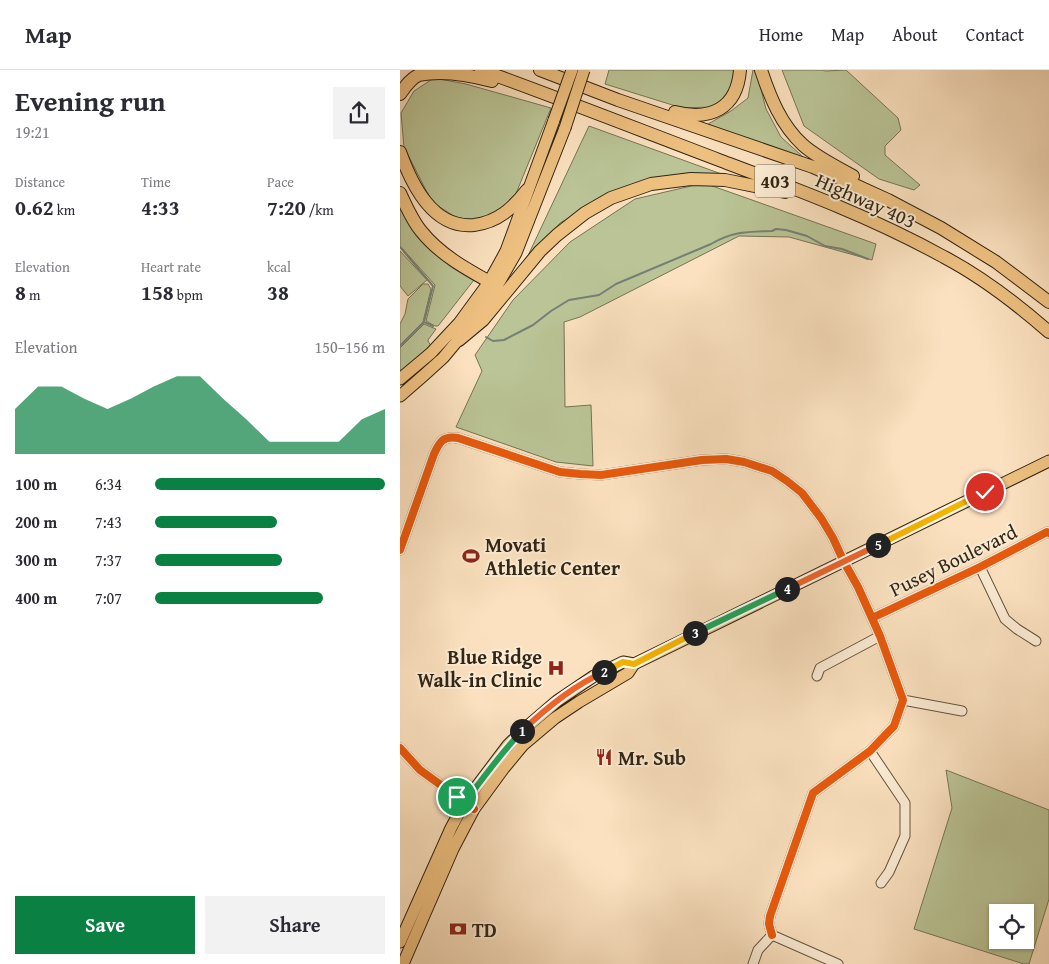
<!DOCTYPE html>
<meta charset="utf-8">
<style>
:root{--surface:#fff;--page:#f2f2f3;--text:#2b2b33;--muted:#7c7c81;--line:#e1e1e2;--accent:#0b8043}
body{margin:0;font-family:"Gentium Book Plus",serif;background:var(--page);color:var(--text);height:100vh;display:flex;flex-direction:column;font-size:19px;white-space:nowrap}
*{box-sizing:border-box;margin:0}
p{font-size:16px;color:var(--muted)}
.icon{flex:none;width:28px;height:28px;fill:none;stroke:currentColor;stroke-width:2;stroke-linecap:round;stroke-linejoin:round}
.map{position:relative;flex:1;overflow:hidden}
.side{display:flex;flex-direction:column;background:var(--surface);width:400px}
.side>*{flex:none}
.tools{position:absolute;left:589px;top:834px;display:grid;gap:10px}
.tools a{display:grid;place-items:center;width:45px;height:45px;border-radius:0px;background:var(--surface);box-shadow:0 1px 4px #0004;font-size:25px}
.pin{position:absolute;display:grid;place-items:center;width:42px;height:42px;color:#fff;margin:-21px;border:2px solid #fff;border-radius:50%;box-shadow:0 1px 5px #0007}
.km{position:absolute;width:25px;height:25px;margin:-12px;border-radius:50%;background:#222;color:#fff;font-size:14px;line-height:25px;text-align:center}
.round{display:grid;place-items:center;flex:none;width:52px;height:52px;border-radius:0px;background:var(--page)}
.overview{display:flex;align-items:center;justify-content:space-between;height:85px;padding:0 15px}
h1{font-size:28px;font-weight:700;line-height:38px}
.stats{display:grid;grid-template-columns:repeat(3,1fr);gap:8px;height:85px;padding:5px 15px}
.stats div{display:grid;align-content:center}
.stats b{font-size:21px;font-weight:700}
.stats small{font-size:14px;font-weight:400}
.stats p{font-size:14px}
.chart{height:140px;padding:10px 15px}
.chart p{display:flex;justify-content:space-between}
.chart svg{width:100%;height:90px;margin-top:5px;fill:var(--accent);opacity:.7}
.primary-button{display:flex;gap:10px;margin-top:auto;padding:10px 15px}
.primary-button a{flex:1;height:58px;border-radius:0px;background:var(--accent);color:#fff;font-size:20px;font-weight:700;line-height:58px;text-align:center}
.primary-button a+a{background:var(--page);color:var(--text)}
ul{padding:0 15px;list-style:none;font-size:16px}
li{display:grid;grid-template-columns:80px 60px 1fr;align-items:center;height:38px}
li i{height:12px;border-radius:6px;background:var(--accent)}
header{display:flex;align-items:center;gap:30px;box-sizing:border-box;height:70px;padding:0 25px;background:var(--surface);border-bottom:1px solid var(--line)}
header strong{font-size:24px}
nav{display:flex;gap:28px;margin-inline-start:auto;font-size:18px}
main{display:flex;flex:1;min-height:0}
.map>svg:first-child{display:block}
.green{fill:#bac496;stroke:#767455;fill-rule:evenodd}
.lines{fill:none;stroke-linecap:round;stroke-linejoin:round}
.stream{stroke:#748076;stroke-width:2}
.minor-casing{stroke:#64543f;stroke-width:11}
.major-casing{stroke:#312514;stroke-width:13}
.highway-casing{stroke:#312514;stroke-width:14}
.minor{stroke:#fcecd5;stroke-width:9}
.major{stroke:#eec080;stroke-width:11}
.highway{stroke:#eec080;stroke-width:12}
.major-bridge-casing{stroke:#312514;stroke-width:13;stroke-linecap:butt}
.major-bridge{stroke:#eec080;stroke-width:11}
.cycleway-casing{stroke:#fcecd5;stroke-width:11}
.cycleway{stroke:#e8590c;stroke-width:8}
.split-1-casing{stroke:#fff;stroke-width:10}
.split-2-casing{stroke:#fff;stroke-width:10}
.split-3-casing{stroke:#fff;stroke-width:10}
.split-4-casing{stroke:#fff;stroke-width:10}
.split-5-casing{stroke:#fff;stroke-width:10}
.split-6-casing{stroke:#fff;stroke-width:10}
.split-1{stroke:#22a559;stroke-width:6}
.split-2{stroke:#f0652b;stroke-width:6}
.split-3{stroke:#f5b400;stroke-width:6}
.split-4{stroke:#22a559;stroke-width:6}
.split-5{stroke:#f0652b;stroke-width:6}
.split-6{stroke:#f5b400;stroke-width:6}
.labels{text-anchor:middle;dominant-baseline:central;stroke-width:4;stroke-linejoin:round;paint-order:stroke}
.shield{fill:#fcecd5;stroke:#6e614e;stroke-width:1}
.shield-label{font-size:19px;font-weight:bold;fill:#312514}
.street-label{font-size:20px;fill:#312514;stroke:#fcecd5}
.poi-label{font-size:20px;font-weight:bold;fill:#312514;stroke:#fcecd5;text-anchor:start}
</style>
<header>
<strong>Map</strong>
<nav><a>Home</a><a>Map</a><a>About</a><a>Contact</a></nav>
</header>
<main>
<section class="side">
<div class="overview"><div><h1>Evening run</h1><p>19:21</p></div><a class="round"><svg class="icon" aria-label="share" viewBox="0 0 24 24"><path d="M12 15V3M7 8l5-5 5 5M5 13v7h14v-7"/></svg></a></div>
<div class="stats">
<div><p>Distance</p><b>0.62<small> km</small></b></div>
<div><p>Time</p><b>4:33</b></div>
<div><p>Pace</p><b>7:20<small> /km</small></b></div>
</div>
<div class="stats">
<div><p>Elevation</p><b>8<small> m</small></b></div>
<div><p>Heart rate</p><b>158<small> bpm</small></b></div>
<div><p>kcal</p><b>38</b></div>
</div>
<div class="chart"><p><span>Elevation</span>150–156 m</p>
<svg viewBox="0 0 160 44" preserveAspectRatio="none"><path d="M0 44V22L10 11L20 11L30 17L40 22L50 17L60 11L70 6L80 6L90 17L100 27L110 38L120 38L130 38L140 38L150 27L160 22V44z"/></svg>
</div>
<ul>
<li><b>100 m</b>6:34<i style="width:100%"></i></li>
<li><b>200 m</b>7:43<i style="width:53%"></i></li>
<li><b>300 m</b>7:37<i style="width:55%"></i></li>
<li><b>400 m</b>7:07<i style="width:73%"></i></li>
</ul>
<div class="primary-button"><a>Save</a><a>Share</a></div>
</section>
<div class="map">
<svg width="649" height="894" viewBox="0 0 649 894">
<rect width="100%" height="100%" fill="#fbe1bf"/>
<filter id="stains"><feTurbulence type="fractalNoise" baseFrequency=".004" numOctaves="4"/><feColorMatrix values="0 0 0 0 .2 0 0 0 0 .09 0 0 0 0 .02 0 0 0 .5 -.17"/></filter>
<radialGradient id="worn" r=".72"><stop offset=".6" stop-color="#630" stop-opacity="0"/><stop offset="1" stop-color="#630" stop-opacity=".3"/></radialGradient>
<path class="green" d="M209 0H335L329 25 311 37 282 38 205 14Z
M353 0H356L366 39 381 67 412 95 308 54 331 41 348 28Z
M382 0H423L425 1 446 0 498 48 501 60 485 76V85L520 115 514 120 479 109 404 56Z
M34 8 66 14 151 38 115 126 103 140 76 151 55 147 32 132 4 77 1 43 14 21Z
M189 56 327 106 310 105 199 131 160 153 125 192Z
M304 113 476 174 472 190 389 167 339 166 180 247 164 252 165 337 191 335 193 396 156 392 56 357 82 301 75 285 113 230 170 172 235 129Z
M0 135 74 210 38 256H35L26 251 35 215 0 176Z
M0 181 27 210 8 226 0 216Z
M23 214H28L31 219 23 252 0 275V254L5 244 8 229Z
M24 254 36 259 28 270V271L31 276 0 304V278Z
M546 700 649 740V829L629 894H624L514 859 552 738ZM598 842H625V870H598Z"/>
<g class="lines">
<path class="stream" d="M0 177 33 216 24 252 0 276
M24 252 33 256
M86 267 93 271 104 270 133 255 151 241 169 230 199 225 216 214 311 174C333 161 348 162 372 161L376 159 386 160 407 166 425 176 442 179 468 189"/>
<g class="minor-casing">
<path id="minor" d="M0 480 34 384C40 371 43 366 58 368L160 402 180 404 201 405 302 390 326 389 344 392 372 401 387 411 402 423 421 448 433 468 444 492 458 517 480 566 503 630 494 656 470 681 413 723 370 846 369 854 372 865
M580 497 605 549 617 559 636 571
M472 548 580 497 647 462 649 463
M417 606 420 598 480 566
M503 630 562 641
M0 678 20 700 69 735
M470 681 505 733V766L489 802 481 813
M372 865 438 894
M353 894 358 880 372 865"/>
</g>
<g class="major-casing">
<path id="major" d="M0 309 31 283 59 253 89 212 106 181 154 50
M0 326 23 306 43 288 73 252 97 216 116 183 165 58
M0 872 51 758 65 732 108 675 129 655 157 631 194 606 223 592 234 594
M3 894 53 779 74 739 104 698 123 675 155 648 179 632 228 603 234 594 649 391"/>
</g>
<g class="highway-casing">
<path id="highway" d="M81 0C161 29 240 60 319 90 396 119 472 147 544 187 582 207 617 234 649 262
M140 0 218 30 413 97 455 115 488 130 541 158 596 192 649 232
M361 0C370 27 381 55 403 75 415 86 438 98 453 106
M0 24C5 17 11 8 19 5 42 0 70 5 92 11
M275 42C310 51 337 39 340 0
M0 82C12 115 33 159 74 155 98 152 113 138 127 120
M0 123C6 136 12 150 21 161 41 186 70 201 97 216
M59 270 83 250 140 181 157 165 185 143 211 128 251 114 291 109 325 110 385 122"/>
</g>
<use href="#minor" class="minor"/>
<use href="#major" class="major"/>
<use href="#highway" class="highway"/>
<g class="major-bridge-casing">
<path id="major-bridge" d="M154 50 172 0
M165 58 184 0"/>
</g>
<use href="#major-bridge" class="major-bridge"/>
<g class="cycleway-casing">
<path id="cycleway" d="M0 480 34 384C40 371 43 366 58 368L160 402 180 404 201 405 302 390 326 389 344 392 372 401 387 411 402 423 421 448 433 468 444 492 458 517 480 566 503 630 494 656 470 681 413 723 370 846 369 854 372 865
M472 548 580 497 647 462 649 463
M0 678 20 700 74 739"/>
</g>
<use href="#cycleway" class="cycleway"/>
</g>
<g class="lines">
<g class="split-1-casing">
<path id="split-1" d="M57 727 65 732C83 708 101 683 122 661"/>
</g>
<g class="split-2-casing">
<path id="split-2" d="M122 661C144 640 175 615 204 602"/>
</g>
<g class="split-3-casing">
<path id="split-3" d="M204 602 223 592 234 594 295 563"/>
</g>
<g class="split-4-casing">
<path id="split-4" d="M295 563 387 519"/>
</g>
<g class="split-5-casing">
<path id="split-5" d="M387 519 478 475"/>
</g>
<g class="split-6-casing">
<path id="split-6" d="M478 475 585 422"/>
</g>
<use href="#split-1" class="split-1"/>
<use href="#split-2" class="split-2"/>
<use href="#split-3" class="split-3"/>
<use href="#split-4" class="split-4"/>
<use href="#split-5" class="split-5"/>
<use href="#split-6" class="split-6"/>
</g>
<defs>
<g id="stadium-bare" transform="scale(1.35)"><path d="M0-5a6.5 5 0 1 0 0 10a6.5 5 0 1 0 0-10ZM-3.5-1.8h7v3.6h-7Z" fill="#8f2418" stroke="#fcecd5" stroke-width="2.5" paint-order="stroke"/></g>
<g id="hospital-bare" transform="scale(1.35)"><path d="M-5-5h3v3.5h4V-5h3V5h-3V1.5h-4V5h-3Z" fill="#8f2418" stroke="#fcecd5" stroke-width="2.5" paint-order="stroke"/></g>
<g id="restaurant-bare" transform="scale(1.35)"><path d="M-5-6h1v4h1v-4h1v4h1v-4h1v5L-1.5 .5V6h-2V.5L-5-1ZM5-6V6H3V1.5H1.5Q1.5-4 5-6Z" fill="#8f2418" stroke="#fcecd5" stroke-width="2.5" paint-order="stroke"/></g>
<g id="bank-bare" transform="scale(1.35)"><path d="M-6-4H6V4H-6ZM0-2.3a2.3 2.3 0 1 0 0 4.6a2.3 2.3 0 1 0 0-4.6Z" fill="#8f2418" stroke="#fcecd5" stroke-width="2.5" paint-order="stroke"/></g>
</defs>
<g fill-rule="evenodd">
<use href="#stadium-bare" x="71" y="486"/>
<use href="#hospital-bare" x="156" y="598"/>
<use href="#restaurant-bare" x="204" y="687"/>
<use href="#bank-bare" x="58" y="859"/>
</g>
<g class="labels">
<rect class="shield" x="355" y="94.5" width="40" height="33" rx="4"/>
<g class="shield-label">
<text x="375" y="111">403</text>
</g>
<g class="street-label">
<text transform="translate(466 130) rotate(24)">Highway 403</text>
<text transform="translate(553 490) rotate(-26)">Pusey Boulevard</text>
</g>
<g class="poi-label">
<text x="85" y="474">Movati<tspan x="85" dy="23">Athletic Center</tspan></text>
<text x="142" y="586" text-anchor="end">Blue Ridge<tspan x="142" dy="23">Walk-in Clinic</tspan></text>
<text x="218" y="687">Mr. Sub</text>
<text x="72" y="859">TD</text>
</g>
</g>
<rect width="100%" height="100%" filter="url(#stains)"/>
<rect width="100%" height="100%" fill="url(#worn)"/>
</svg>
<div class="tools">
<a><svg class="icon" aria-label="locate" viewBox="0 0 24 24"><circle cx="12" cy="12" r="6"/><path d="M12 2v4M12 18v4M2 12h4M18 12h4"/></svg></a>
</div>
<div class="pin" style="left:57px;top:727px;background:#1e9e55"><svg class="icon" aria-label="arrive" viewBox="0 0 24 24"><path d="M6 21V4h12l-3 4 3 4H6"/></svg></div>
<div class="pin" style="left:585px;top:422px;background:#d93025"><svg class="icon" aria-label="check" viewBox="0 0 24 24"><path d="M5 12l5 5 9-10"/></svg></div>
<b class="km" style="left:122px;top:661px">1</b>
<b class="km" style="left:204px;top:602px">2</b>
<b class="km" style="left:295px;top:563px">3</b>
<b class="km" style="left:387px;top:519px">4</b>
<b class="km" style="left:478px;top:475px">5</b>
</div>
</main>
